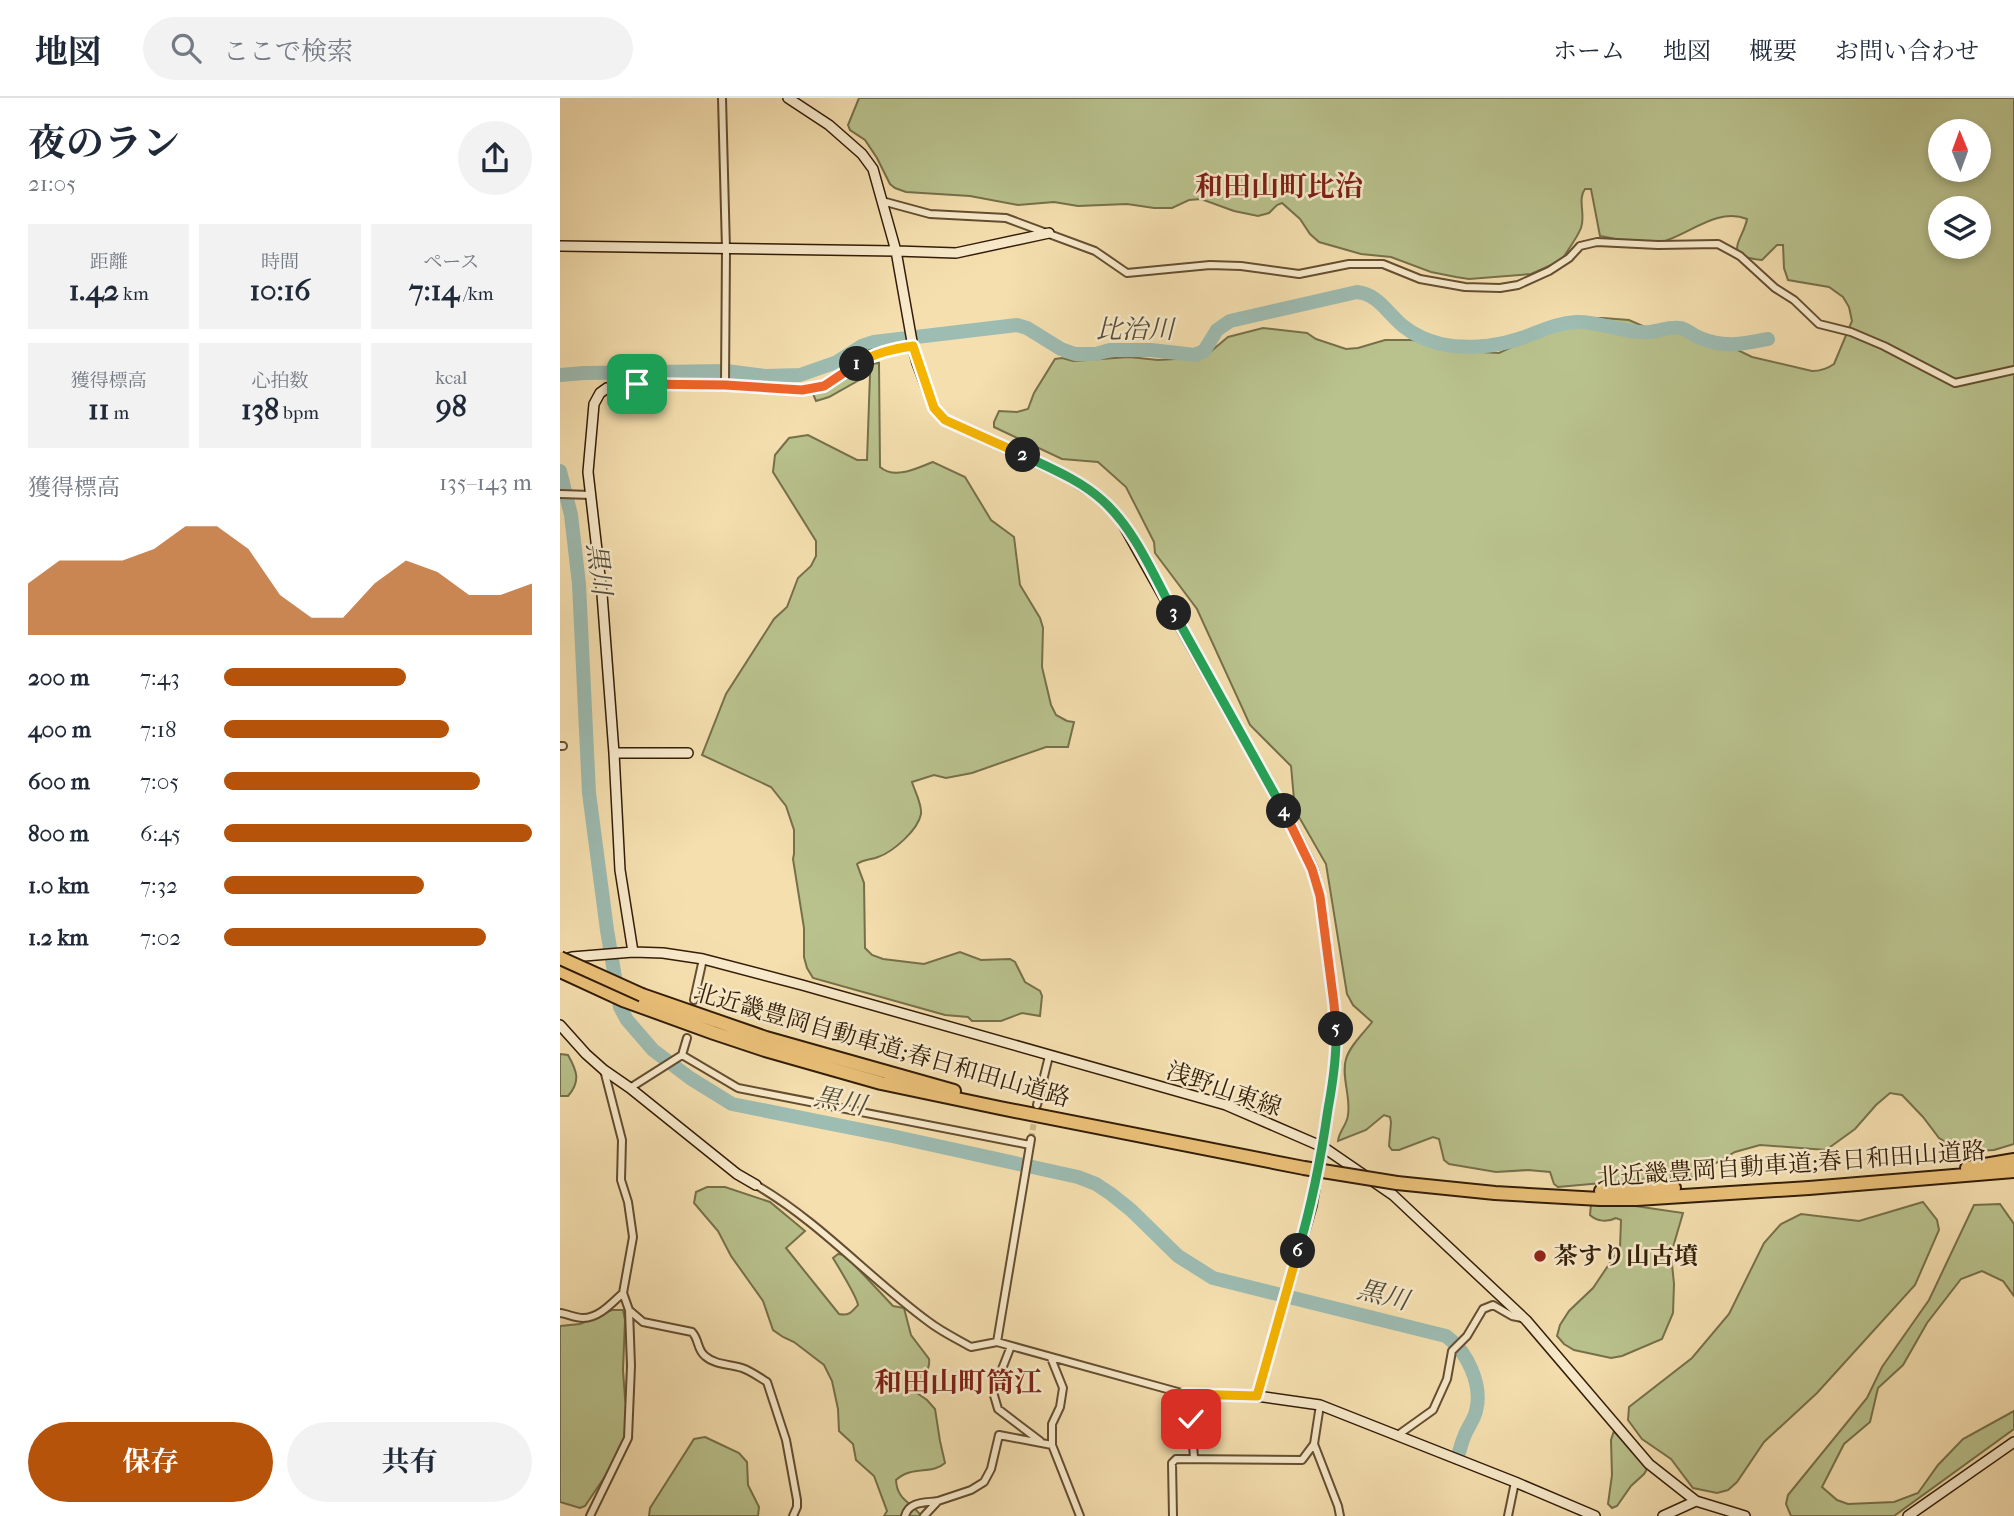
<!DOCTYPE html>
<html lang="ja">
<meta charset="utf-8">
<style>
:root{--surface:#fff;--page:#f2f2f3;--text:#1f2937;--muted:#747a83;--line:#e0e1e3;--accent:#b45309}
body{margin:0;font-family:"IM FELL French Canon","Noto Serif JP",serif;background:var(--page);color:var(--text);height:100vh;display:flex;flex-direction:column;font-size:26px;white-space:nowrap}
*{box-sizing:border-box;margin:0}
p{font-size:23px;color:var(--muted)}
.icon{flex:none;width:38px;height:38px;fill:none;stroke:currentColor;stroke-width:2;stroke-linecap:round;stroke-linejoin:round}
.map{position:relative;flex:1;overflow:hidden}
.drawer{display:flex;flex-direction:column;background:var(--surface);width:560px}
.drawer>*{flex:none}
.needle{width:46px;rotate:359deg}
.fabs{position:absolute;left:1368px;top:21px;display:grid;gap:14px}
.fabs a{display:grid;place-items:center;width:63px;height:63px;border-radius:50%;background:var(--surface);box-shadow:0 4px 10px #0003;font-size:35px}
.pin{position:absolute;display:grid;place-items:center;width:60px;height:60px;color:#fff;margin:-30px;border-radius:14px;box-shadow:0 4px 10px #0006}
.km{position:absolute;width:35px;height:35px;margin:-18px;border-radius:50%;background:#222;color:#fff;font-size:19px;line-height:35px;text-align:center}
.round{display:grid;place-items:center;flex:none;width:74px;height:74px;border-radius:37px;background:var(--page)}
.summary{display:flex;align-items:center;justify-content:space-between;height:119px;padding:0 28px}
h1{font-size:38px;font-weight:700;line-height:52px}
.metrics{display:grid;grid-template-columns:repeat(3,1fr);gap:10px;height:119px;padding:7px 28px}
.metrics div{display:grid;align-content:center;border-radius:0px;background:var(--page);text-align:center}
.metrics b{font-size:30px;font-weight:700}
.metrics small{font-size:19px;font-weight:400}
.metrics p{font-size:19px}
.chart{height:196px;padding:14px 28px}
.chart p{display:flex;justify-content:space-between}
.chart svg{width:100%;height:126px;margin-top:7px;fill:var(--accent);opacity:.7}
.button{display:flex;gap:14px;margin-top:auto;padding:14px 28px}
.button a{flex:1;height:80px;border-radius:42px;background:var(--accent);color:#fff;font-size:28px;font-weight:700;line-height:80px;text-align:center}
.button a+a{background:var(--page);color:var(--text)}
ul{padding:0 28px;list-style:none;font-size:23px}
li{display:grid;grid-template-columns:112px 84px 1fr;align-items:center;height:52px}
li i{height:18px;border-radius:9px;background:var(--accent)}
header{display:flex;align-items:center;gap:42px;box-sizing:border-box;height:98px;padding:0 35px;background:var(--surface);border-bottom:2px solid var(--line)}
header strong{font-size:33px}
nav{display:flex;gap:38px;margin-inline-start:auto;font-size:24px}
.search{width:490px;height:63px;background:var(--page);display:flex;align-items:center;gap:18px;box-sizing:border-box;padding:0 24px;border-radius:38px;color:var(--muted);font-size:26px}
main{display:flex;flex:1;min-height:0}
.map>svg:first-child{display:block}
.green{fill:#b9c28d;stroke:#76704a;stroke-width:2;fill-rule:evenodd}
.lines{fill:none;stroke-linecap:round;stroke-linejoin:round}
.river{stroke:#9dbcb2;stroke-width:14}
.street-tunnel{stroke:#ceb88d;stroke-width:6;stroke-dasharray:6 3;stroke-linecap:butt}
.street-casing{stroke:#644e31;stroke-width:10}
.secondary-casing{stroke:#331d07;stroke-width:12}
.highway-casing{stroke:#331d07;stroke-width:16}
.street{stroke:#f8eacb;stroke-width:6}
.secondary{stroke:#f8eacb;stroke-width:9}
.highway{stroke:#eac078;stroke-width:12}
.highway-bridge-casing{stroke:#331d07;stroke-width:16;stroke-linecap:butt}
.highway-bridge{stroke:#eac078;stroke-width:12}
.split-1-casing{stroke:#fff;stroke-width:14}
.split-2-casing{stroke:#fff;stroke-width:14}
.split-3-casing{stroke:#fff;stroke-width:14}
.split-4-casing{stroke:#fff;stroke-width:14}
.split-5-casing{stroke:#fff;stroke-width:14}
.split-6-casing{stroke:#fff;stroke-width:14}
.split-7-casing{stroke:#fff;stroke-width:14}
.split-1{stroke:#f0652b;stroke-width:9}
.split-2{stroke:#f5b400;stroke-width:9}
.split-3{stroke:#22a559;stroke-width:9}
.split-4{stroke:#22a559;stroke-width:9}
.split-5{stroke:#f0652b;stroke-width:9}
.split-6{stroke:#22a559;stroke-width:9}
.split-7{stroke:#f5b400;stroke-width:9}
.poi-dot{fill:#8f2418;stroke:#f8eacb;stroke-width:2.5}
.labels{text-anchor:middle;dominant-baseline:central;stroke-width:5;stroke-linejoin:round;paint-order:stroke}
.street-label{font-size:24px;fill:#331d07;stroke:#f8eacb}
.poi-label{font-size:24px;font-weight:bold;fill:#331d07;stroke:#f8eacb;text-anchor:start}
.water-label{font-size:26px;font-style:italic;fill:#534d3a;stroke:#f8eacb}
.quarter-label{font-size:28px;font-weight:bold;fill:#7a1f14;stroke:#f8eacb}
</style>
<header>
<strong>地図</strong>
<div class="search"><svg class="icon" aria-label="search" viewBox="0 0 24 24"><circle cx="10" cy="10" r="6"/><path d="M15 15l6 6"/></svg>ここで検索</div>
<nav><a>ホーム</a><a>地図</a><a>概要</a><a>お問い合わせ</a></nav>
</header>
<main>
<section class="drawer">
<div class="summary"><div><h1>夜のラン</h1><p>21:05</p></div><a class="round"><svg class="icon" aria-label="share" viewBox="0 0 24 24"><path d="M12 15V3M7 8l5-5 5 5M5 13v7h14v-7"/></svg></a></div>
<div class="metrics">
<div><p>距離</p><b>1.42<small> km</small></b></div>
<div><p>時間</p><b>10:16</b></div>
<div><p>ペース</p><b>7:14<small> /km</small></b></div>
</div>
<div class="metrics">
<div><p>獲得標高</p><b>11<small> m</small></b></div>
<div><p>心拍数</p><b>138<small> bpm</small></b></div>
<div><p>kcal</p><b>98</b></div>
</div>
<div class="chart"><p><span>獲得標高</span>135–143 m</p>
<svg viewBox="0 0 160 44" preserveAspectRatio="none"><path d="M0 44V26L10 18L20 18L30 18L40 14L50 6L60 6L70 14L80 30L90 38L100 38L110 26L120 18L130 22L140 30L150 30L160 26V44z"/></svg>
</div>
<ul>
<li><b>200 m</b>7:43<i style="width:59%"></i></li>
<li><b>400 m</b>7:18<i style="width:73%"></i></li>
<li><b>600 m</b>7:05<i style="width:83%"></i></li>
<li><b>800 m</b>6:45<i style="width:100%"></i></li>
<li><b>1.0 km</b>7:32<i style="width:65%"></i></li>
<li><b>1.2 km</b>7:02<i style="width:85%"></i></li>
</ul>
<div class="button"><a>保存</a><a>共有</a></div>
</section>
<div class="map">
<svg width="1454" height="1418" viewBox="0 0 1454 1418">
<rect width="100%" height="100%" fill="#f5dfaf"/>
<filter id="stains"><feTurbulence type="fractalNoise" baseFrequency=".00286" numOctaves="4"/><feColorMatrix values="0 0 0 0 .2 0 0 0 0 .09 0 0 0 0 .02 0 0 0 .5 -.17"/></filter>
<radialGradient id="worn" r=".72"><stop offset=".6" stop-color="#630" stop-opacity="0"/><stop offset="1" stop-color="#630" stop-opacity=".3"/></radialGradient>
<path class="green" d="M299 0H1454V1046L1434 1052 1416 1053 1389 1046 1379 1040 1363 1019 1342 997 1330 995 1316 1007 1295 1031 1266 1052 1200 1047 1175 1054 1151 1068 1142 1076 1130 1080H1098L998 1089 994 1086 990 1074 968 1072 936 1074 889 1066 884 1062 879 1041 873 1039 839 1052H832L829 1048 831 1024 830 1019 824 1017 806 1032 778 1043C779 1033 787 1027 788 1017 791 999 781 978 786 961 790 947 804 935 812 924L793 907 787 896 766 766 735 712 731 668 690 627 637 511 595 455 594 444 566 389 538 364 502 361 434 329V324L439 313 457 314 468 311 474 295 495 261 502 260 513 263 569 259 598 262 633 260 650 254 668 239 703 230 747 235 756 241 786 251 798 250 825 242H851L869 244 874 248 885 252 939 255 992 230 1024 220H1043L1069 222 1085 229 1110 228 1127 231 1155 241 1192 259 1252 273C1260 273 1267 271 1274 266L1292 223 1289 209 1283 199 1269 189 1228 182 1224 170 1223 147H1217L1202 162C1160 158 1183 143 1187 121 1155 108 1125 141 1094 146 1080 148 1055 140 1040 138L1031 91H1025C1017 101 1026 117 1021 130 1017 140 1009 150 1003 160L998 164 971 176 909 181 896 179 871 174 831 159 801 156 759 144 750 136 740 121 722 105 717 107 709 115 698 118 674 113 641 101 629 102 612 110H594L567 106 518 108 494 104 458 107 410 98 346 94 335 90 330 86 317 60 305 42 290 32 288 27ZM1381 33H1419V72H1381ZM1381 110H1419V149H1381Z
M319 265 320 369C335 382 357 370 373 364L405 379 431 422 454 439 460 487 480 520 483 530 482 569 491 607 496 617 507 623 514 624 508 649H486L412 675 386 680 374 677 352 684C355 694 362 706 361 716 358 732 333 754 318 759 311 762 304 761 297 766L304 785 305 850 312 857 323 861 364 866 400 854 421 862 450 861 455 864 465 884 480 893 482 898 480 918 462 915 441 923H412L408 919 385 917 253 880 247 870 244 859V830L233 761 234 756V732L226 708 211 689 142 657 166 596 214 521 227 509 238 480 251 468 256 458V443L213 374 215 357 229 340 248 337 297 362H307L310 276 269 299 256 303 253 296 303 267Z
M0 956 8 957C17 973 21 983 8 998H0Z
M147 1089H165L210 1104 245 1133 226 1150 279 1216C289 1218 292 1214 298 1207 297 1199 279 1170 273 1160L278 1156 285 1157 333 1208 344 1210 351 1237 369 1261C371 1276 357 1280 357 1295L367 1302 375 1311 380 1343 385 1365C372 1377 352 1367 336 1382 337 1403 352 1404 361 1418H324L327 1413 314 1378 296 1362 293 1346 279 1333 278 1311 272 1283 264 1267 234 1244 223 1239 213 1232 203 1203 171 1158 158 1133 134 1105 136 1094Z
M1048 1104 1123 1115 1111 1156 1114 1186 1113 1215 1102 1241 1062 1258 1051 1260 1014 1252 1004 1246 997 1238 1000 1227 1009 1213 1033 1190 1060 1150 1061 1122 1056 1120C1048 1124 1037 1124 1030 1117L1031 1106Z
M1363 1104 1377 1122 1379 1132 1355 1187 1257 1295 1204 1344 1177 1384 1168 1392 1157 1395 1133 1390 1111 1361 1082 1341 1068 1322 1069 1309 1132 1260 1169 1216 1204 1145 1221 1126 1241 1116 1299 1123Z
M1440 1106 1454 1126V1198L1443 1183 1422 1173 1401 1181 1367 1225 1343 1267 1318 1290 1310 1324 1284 1346 1262 1389 1277 1402 1288 1406 1334 1404 1358 1395 1378 1367 1403 1341 1454 1313V1331L1334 1418H1231L1226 1406 1228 1397 1307 1300 1322 1269 1369 1202 1414 1107Z
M52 1212H63L65 1222 63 1272 65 1300 69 1322 70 1333 52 1368 25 1408 20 1410 0 1404V1228L20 1226Z
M1054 1333 1087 1371 1084 1376 1071 1388 1057 1408 1052 1410 1048 1406 1052 1377 1051 1342Z
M145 1339 179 1355 187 1364 188 1387 199 1409 198 1418H89L90 1410 134 1341Z"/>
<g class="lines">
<path class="river" d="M0 277 24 275 166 273 205 278 240 277 277 264 302 248 314 244 457 227 467 230 501 251 515 256H536L550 252H591L635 257 644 253 657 232 670 223 797 194C818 196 827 215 843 228 853 236 868 243 881 246 904 251 933 249 955 242 976 236 994 225 1016 224 1041 223 1064 236 1090 234 1100 233 1111 228 1121 230 1128 232 1134 238 1140 240 1164 250 1183 246 1208 241
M0 373 11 417 19 486 29 695 47 832 60 909 67 922 93 952 130 980 172 1006 332 1038 518 1079 536 1086 551 1096 571 1112 618 1158 653 1180 886 1238C907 1253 923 1287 916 1313 914 1322 907 1330 904 1339 901 1346 900 1353 897 1360"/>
<path class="street-tunnel" d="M471 1041 477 1007"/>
<g class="street-casing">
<path id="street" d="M162 0 166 151 165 287
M322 103 370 116 446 120 535 153 567 175 650 167 681 168 739 176 789 166H823L860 181 905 189 940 190 958 187 989 173 1009 160 1020 148 1037 144 1098 147 1158 146 1180 158 1215 190 1234 202 1259 226 1291 234 1324 248 1395 285 1454 272
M0 396 31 397
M0 648H3
M134 902 143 861
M122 957 178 990 470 1047
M70 990 122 957 127 940
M477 1007 489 958
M196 1087C260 1124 310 1181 369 1224 382 1234 397 1241 411 1249L437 1244 625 1296 697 1298
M69 1212 83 1224 132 1234C139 1241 137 1252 145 1258 155 1267 170 1266 182 1270 191 1273 199 1279 207 1284L226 1342 237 1402V1409L233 1418
M0 1215C8 1216 15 1220 23 1220 39 1220 52 1205 63 1195
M437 1244 471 1041
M451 1248 433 1294 438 1311 480 1343
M491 1260 503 1290 500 1309 492 1326V1347L520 1418
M625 1296 631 1321 634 1360
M838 1337 873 1312 887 1281 892 1253 907 1238 923 1211 933 1207 952 1218 962 1220
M754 1346 778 1408 780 1418
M30 1418 68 1340 71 1268 69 1212 63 1195 73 1139 68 1104 61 1082 62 1042 44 972
M345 1418C349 1403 365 1405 378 1403
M364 1418 378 1403 411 1392 424 1384 431 1371 439 1337 492 1347
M613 1418 612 1365 616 1361 742 1362 754 1346 760 1307
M948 1418 955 1384"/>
</g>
<g class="secondary-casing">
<path id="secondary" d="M228 0 269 27 302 56 313 71 336 153 353 249 357 265 374 310 385 322 506 378 542 401 560 421 731 726 753 771 760 798 774 906 776 961 752 1107 697 1298 760 1307 955 1384 1035 1418
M0 148 336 153 396 155 489 135
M54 655H128
M73 854 60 772 54 655 42 496 28 374 34 306 40 295 47 290 77 286 165 287 242 292 263 288 311 257 333 251 353 249
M4 861 12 859 73 854 103 855 143 861 242 887 666 1007 763 1049 833 1097 966 1222 1089 1366 1136 1403 1185 1418
M0 927 26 956 44 972 70 990 177 1076 196 1087
M1103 1418 1136 1403
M1348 1418 1454 1344"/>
</g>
<g class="highway-casing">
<path id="highway" d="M0 873 63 902 154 935 205 952 321 985 440 1010 744 1070
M82 897 206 940 394 993
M1407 1070 1454 1062
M837 1085 935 1095 1040 1101H1077L1249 1090 1454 1073
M1041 1093 1114 1090"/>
</g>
<use href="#street" class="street"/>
<use href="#secondary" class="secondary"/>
<use href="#highway" class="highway"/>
<g class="highway-bridge-casing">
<path id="highway-bridge" d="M0 860 82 897
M744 1070 837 1085"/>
</g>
<use href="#highway-bridge" class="highway-bridge"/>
</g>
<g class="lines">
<g class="split-1-casing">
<path id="split-1" d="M77 286 165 287 242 292 264 288 297 266"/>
</g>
<g class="split-2-casing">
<path id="split-2" d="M297 266C315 255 332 251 353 248L374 310 385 322 463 357"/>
</g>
<g class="split-3-casing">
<path id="split-3" d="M463 357C490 370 520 382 542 402 574 430 594 478 614 515"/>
</g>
<g class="split-4-casing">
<path id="split-4" d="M614 515 724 713"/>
</g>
<g class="split-5-casing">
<path id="split-5" d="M724 713 752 771 760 798 774 906 776 931"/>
</g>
<g class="split-6-casing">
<path id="split-6" d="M738 1153C752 1106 761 1060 768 1011 773 984 777 958 776 931"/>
</g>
<g class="split-7-casing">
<path id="split-7" d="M631 1321 625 1296 697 1298 738 1153"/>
</g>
<use href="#split-1" class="split-1"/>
<use href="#split-2" class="split-2"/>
<use href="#split-3" class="split-3"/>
<use href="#split-4" class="split-4"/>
<use href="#split-5" class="split-5"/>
<use href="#split-6" class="split-6"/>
<use href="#split-7" class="split-7"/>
</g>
<circle class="poi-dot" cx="980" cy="1158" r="7"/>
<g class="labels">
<g class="street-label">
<text transform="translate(322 947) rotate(16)">北近畿豊岡自動車道;春日和田山道路</text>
<text transform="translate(664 991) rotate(19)">浅野山東線</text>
<text transform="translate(1231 1066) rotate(-4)">北近畿豊岡自動車道;春日和田山道路</text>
</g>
<g class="poi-label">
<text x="994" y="1158">茶すり山古墳</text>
</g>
<g class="water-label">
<text x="575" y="231">比治川</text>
<text transform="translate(39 471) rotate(83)">黒川</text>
<text transform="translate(280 1003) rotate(12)">黒川</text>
<text transform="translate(823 1197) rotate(14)">黒川</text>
</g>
<g class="quarter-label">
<text x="719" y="88">和田山町比治</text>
<text x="398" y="1284">和田山町筒江</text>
</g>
</g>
<rect width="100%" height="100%" filter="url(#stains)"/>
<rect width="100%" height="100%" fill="url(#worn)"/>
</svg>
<div class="fabs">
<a><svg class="needle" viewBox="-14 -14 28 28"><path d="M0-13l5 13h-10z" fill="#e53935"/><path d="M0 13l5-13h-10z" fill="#747a83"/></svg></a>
<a><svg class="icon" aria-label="layers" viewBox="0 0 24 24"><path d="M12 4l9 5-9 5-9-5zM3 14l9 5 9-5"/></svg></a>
</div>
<div class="pin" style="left:77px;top:286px;background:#1e9e55"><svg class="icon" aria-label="arrive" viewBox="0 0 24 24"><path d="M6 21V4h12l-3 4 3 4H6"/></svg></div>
<div class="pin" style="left:631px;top:1321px;background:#d93025"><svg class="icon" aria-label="check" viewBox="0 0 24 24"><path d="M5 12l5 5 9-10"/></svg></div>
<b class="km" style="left:297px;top:266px">1</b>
<b class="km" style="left:463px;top:357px">2</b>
<b class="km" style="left:614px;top:515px">3</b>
<b class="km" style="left:724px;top:713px">4</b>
<b class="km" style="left:776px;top:931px">5</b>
<b class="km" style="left:738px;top:1153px">6</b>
</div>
</main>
